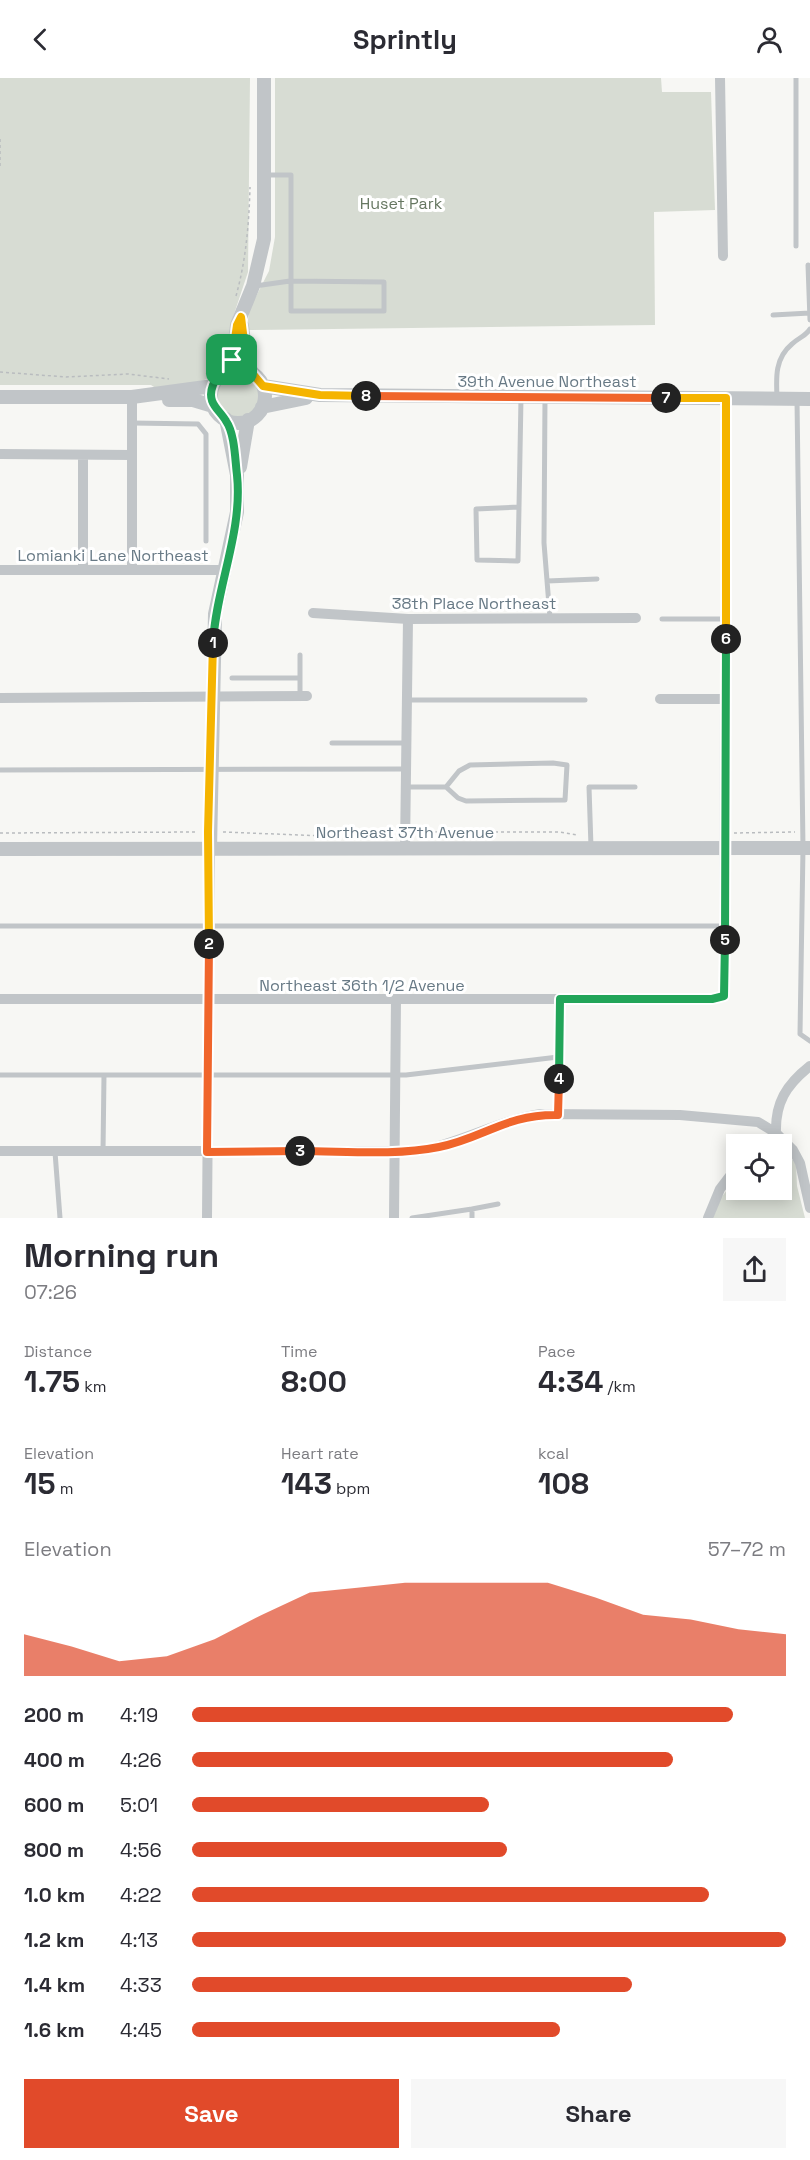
<!DOCTYPE html>
<meta charset="utf-8">
<style>
:root{--surface:#fff;--page:#f7f7f7;--text:#2b2b33;--muted:#7c7c81;--accent:#e14a2a}
body{margin:0;font-family:"Space Grotesk",sans-serif;background:var(--page);color:var(--text);height:100vh;display:flex;flex-direction:column;font-size:22px;white-space:nowrap}
*{box-sizing:border-box;margin:0}
p{font-size:20px;color:var(--muted)}
.icon{flex:none;width:33px;height:33px;fill:none;stroke:currentColor;stroke-width:2;stroke-linecap:round;stroke-linejoin:round}
.map{position:relative;height:1140px;overflow:hidden}
.panel{display:flex;flex-direction:column;background:var(--surface);flex:1}
.panel>*{flex:none}
.buttons{position:absolute;left:726px;top:1056px;display:grid;gap:12px}
.buttons a{display:grid;place-items:center;width:66px;height:66px;border-radius:0px;background:var(--surface);box-shadow:0 3px 15px #0003;font-size:30px}
.pin{position:absolute;display:grid;place-items:center;width:51px;height:51px;color:#fff;margin:-26px;border-radius:12px;box-shadow:0 3px 9px #0006}
.km{position:absolute;width:30px;height:30px;margin:-15px;border-radius:50%;background:#222;color:#fff;font-size:16px;line-height:30px;text-align:center}
.round{display:grid;place-items:center;flex:none;width:63px;height:63px;border-radius:0px;background:var(--page)}
.headline{display:flex;align-items:center;justify-content:space-between;height:102px;padding:0 24px}
h1{font-size:33px;font-weight:800;line-height:45px}
.figures{display:grid;grid-template-columns:repeat(3,1fr);gap:9px;height:102px;padding:6px 24px}
.figures div{display:grid;align-content:center}
.figures b{font-size:30px;font-weight:800}
.figures small{font-size:16px;font-weight:400}
.figures p{font-size:16px}
.chart{height:168px;padding:12px 24px}
.chart p{display:flex;justify-content:space-between}
.chart svg{width:100%;height:108px;margin-top:6px;fill:var(--accent);opacity:.7}
.button{display:flex;gap:12px;margin-top:auto;padding:12px 24px}
.button a{flex:1;height:69px;border-radius:0px;background:var(--accent);color:#fff;font-size:24px;font-weight:800;line-height:69px;text-align:center}
.button a+a{background:var(--page);color:var(--text)}
ul{padding:0 24px;list-style:none;font-size:20px}
li{display:grid;grid-template-columns:96px 72px 1fr;align-items:center;height:45px}
li i{height:15px;border-radius:8px;background:var(--accent)}
header{display:flex;justify-content:space-between;align-items:center;height:78px;padding:0 24px;background:var(--surface);font-size:27px;font-weight:800}
.map>svg:first-child{display:block}
.green{fill:#d7dcd3}
.lines{fill:none;stroke-linecap:round;stroke-linejoin:round}
.path{stroke:#b9bcbf;stroke-width:1.5;stroke-dasharray:3 3;stroke-linecap:butt}
.service{stroke:#c1c5c8;stroke-width:5}
.minor{stroke:#c1c5c8;stroke-width:10}
.tertiary{stroke:#c1c5c8;stroke-width:14}
.split-1-casing{stroke:#fff;stroke-width:12}
.split-2-casing{stroke:#fff;stroke-width:12}
.split-3-casing{stroke:#fff;stroke-width:12}
.split-4-casing{stroke:#fff;stroke-width:12}
.split-5-casing{stroke:#fff;stroke-width:12}
.split-6-casing{stroke:#fff;stroke-width:12}
.split-7-casing{stroke:#fff;stroke-width:12}
.split-8-casing{stroke:#fff;stroke-width:12}
.split-9-casing{stroke:#fff;stroke-width:12}
.split-1{stroke:#22a559;stroke-width:8}
.split-2{stroke:#f5b400;stroke-width:8}
.split-3{stroke:#f0652b;stroke-width:8}
.split-4{stroke:#f0652b;stroke-width:8}
.split-5{stroke:#22a559;stroke-width:8}
.split-6{stroke:#22a559;stroke-width:8}
.split-7{stroke:#f5b400;stroke-width:8}
.split-8{stroke:#f0652b;stroke-width:8}
.split-9{stroke:#f5b400;stroke-width:8}
.labels{text-anchor:middle;dominant-baseline:central;stroke-width:6;stroke-linejoin:round;paint-order:stroke}
.park-label{font-size:16px;fill:#667761;stroke:#fff}
.street-label{font-size:16px;fill:#677985;stroke:#fff}
</style>
<header><svg class="icon" aria-label="back" viewBox="0 0 24 24"><path d="M15 5l-7 7 7 7"/></svg>Sprintly<svg class="icon" aria-label="person" viewBox="0 0 24 24"><circle cx="12" cy="8" r="4"/><path d="M4 21q1-7 8-7t8 7"/></svg></header>
<div class="map">
<svg width="810" height="1140" viewBox="0 0 810 1140">
<rect width="100%" height="100%" fill="#f7f7f4"/>
<path class="green" d="M0 0H250L248 194 232 242 230 275 223 292 197 306 157 311 151 307H0Z
M275 0H661L662 14H711L715 132 654 134 655 247 247 252 249 232 269 193 275 159Z
M217 318a22 22 0 1 1 44 0a22 22 0 1 1-44 0Z
M782 1069 796 1086 797 1108 805 1140H713L721 1120 736 1100V1112H782Z"/>
<g class="lines">
<path class="path" d="M0 61V88
M236 218C246 182 249 146 250 109
M0 294 66 299 128 296 169 301
M206 296 214 290
M223 754 326 758
M417 754H559L577 757
M0 755 197 754
M734 755 795 754
M366 758 395 756"/>
<path class="service" d="M796 168V0
M808 187 810 242
M255 208 290 203 384 204V233H291V97H266
M773 237 810 235
M777 319C776 299 775 280 792 266 798 260 806 258 810 251
M545 320 544 465 550 540
M797 322 803 770 800 956 810 963
M132 345 198 346 206 356V463
M519 429 476 431 477 482 518 483 521 320
M547 503 597 501
M662 541H725
M232 600H300V617
M300 600V577
M408 622H585
M332 665H406
M0 692 406 691
M406 709H446L458 720 466 723 565 722 567 687 553 685 470 687 459 693 446 709
M591 769 589 709H635
M0 848H724
M0 997H406L558 979
M55 1074 60 1140
M103 1074 104 997
M472 1131 498 1126
M412 1140 472 1131V1140"/>
<path class="minor" d="M720 0 723 178
M132 319V492
M0 376 132 377
M83 377V492
M0 492H225
M313 535 408 541 636 540
M0 620 307 618
M660 621H725
M405 771 408 541
M0 921H712L724 918 726 320
M558 1037 560 921
M764 1066 776 1055C775 1025 786 1007 810 988
M0 1073H419C462 1065 499 1042 541 1036L680 1037 758 1044 776 1055 793 1072 800 1085 810 1130
M207 1140 210 771
M394 1140 396 921
M708 1140 720 1111 736 1090"/>
<path class="tertiary" d="M242 248 246 280 252 295
M211 318a27 27 0 1 1 54 0a27 27 0 1 1-54 0Z
M226 293 234 273 237 247 253 208 264 161V0
M263 308 320 317 810 321
M0 319H132L213 308
M169 322H193L213 328
M262 329 306 320
M240 389 248 342
M0 771 810 770
M210 771 215 536 237 434V397L226 341"/>
</g>
<g class="lines">
<g class="split-1-casing">
<path id="split-1" d="M213 565C216 509 243 454 237 397 235 382 235 356 226 343 219 331 206 325 213 307 217 297 226 293 232 282"/>
</g>
<g class="split-2-casing">
<path id="split-2" d="M209 866 208 754 213 565"/>
</g>
<g class="split-3-casing">
<path id="split-3" d="M209 866 207 1074 300 1073"/>
</g>
<g class="split-4-casing">
<path id="split-4" d="M300 1073C345 1073 394 1078 439 1069 484 1060 506 1036 558 1037L559 1001"/>
</g>
<g class="split-5-casing">
<path id="split-5" d="M559 1001 560 921H712L724 918 725 862"/>
</g>
<g class="split-6-casing">
<path id="split-6" d="M725 862 726 561"/>
</g>
<g class="split-7-casing">
<path id="split-7" d="M666 320H726V561"/>
</g>
<g class="split-8-casing">
<path id="split-8" d="M366 318 666 320"/>
</g>
<g class="split-9-casing">
<path id="split-9" d="M232 282 237 247 241 239 246 280 252 295 263 308 320 317 366 318"/>
</g>
<use href="#split-1" class="split-1"/>
<use href="#split-2" class="split-2"/>
<use href="#split-3" class="split-3"/>
<use href="#split-4" class="split-4"/>
<use href="#split-5" class="split-5"/>
<use href="#split-6" class="split-6"/>
<use href="#split-7" class="split-7"/>
<use href="#split-8" class="split-8"/>
<use href="#split-9" class="split-9"/>
</g>
<g class="labels">
<g class="park-label">
<text x="401" y="125">Huset Park</text>
</g>
<g class="street-label">
<text x="547" y="303">39th Avenue Northeast</text>
<text x="113" y="477">Lomianki Lane Northeast</text>
<text x="474" y="525">38th Place Northeast</text>
<text x="405" y="754">Northeast 37th Avenue</text>
<text x="362" y="907">Northeast 36th 1/2 Avenue</text>
</g>
</g>
</svg>
<div class="buttons">
<a><svg class="icon" aria-label="locate" viewBox="0 0 24 24"><circle cx="12" cy="12" r="6"/><path d="M12 2v4M12 18v4M2 12h4M18 12h4"/></svg></a>
</div>
<div class="pin" style="left:232px;top:282px;background:#1e9e55"><svg class="icon" aria-label="arrive" viewBox="0 0 24 24"><path d="M6 21V4h12l-3 4 3 4H6"/></svg></div>
<b class="km" style="left:213px;top:565px">1</b>
<b class="km" style="left:209px;top:866px">2</b>
<b class="km" style="left:300px;top:1073px">3</b>
<b class="km" style="left:559px;top:1001px">4</b>
<b class="km" style="left:725px;top:862px">5</b>
<b class="km" style="left:726px;top:561px">6</b>
<b class="km" style="left:666px;top:320px">7</b>
<b class="km" style="left:366px;top:318px">8</b>
</div>
<section class="panel">
<div class="headline"><div><h1>Morning run</h1><p>07:26</p></div><a class="round"><svg class="icon" aria-label="share" viewBox="0 0 24 24"><path d="M12 15V3M7 8l5-5 5 5M5 13v7h14v-7"/></svg></a></div>
<div class="figures">
<div><p>Distance</p><b>1.75<small> km</small></b></div>
<div><p>Time</p><b>8:00</b></div>
<div><p>Pace</p><b>4:34<small> /km</small></b></div>
</div>
<div class="figures">
<div><p>Elevation</p><b>15<small> m</small></b></div>
<div><p>Heart rate</p><b>143<small> bpm</small></b></div>
<div><p>kcal</p><b>108</b></div>
</div>
<div class="chart"><p><span>Elevation</span>57–72 m</p>
<svg viewBox="0 0 160 44" preserveAspectRatio="none"><path d="M0 44V27L10 32L20 38L30 36L40 29L50 19L60 10L70 8L80 6L90 6L100 6L110 6L120 12L130 19L140 21L150 25L160 27V44z"/></svg>
</div>
<ul>
<li><b>200 m</b>4:19<i style="width:91%"></i></li>
<li><b>400 m</b>4:26<i style="width:81%"></i></li>
<li><b>600 m</b>5:01<i style="width:50%"></i></li>
<li><b>800 m</b>4:56<i style="width:53%"></i></li>
<li><b>1.0 km</b>4:22<i style="width:87%"></i></li>
<li><b>1.2 km</b>4:13<i style="width:100%"></i></li>
<li><b>1.4 km</b>4:33<i style="width:74%"></i></li>
<li><b>1.6 km</b>4:45<i style="width:62%"></i></li>
</ul>
<div class="button"><a>Save</a><a>Share</a></div>
</section>
